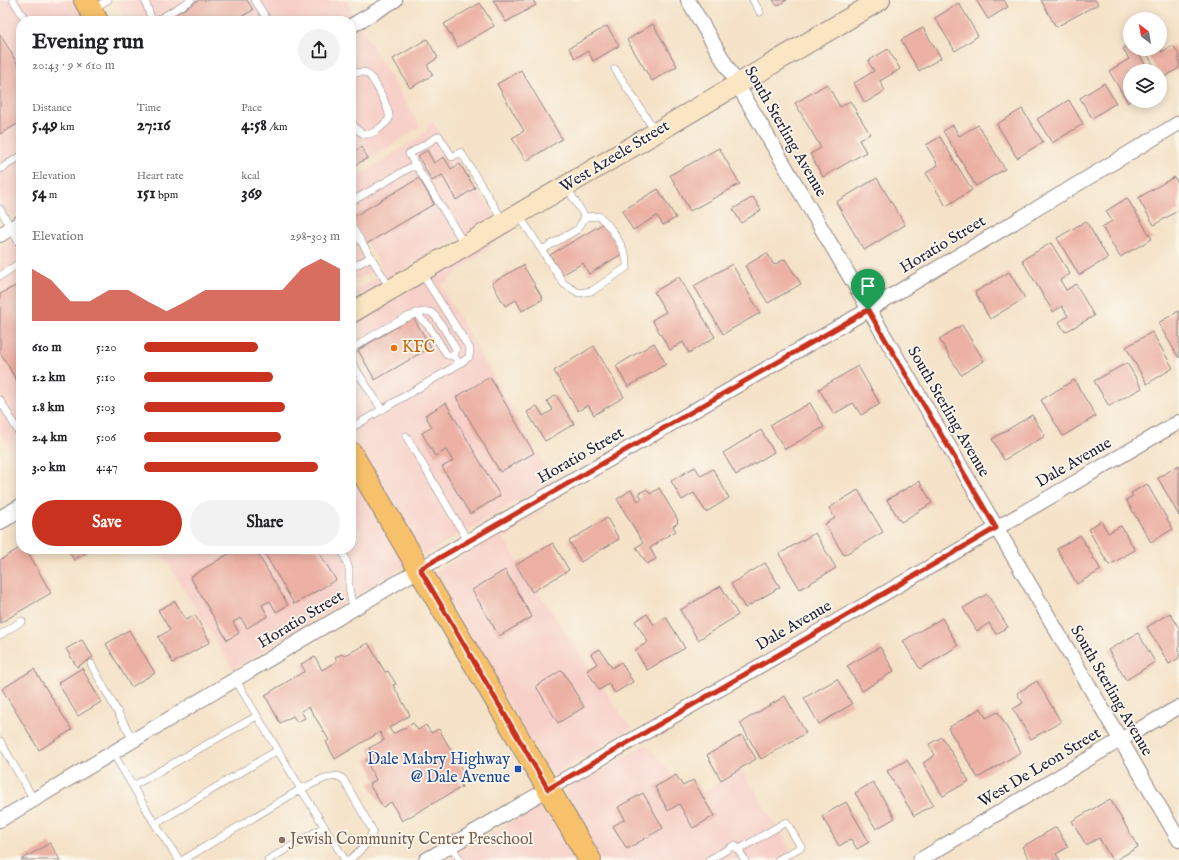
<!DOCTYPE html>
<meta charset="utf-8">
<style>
:root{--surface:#fff;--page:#f2f2f2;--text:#202124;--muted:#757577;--accent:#c8321e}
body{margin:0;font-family:"IM FELL English",serif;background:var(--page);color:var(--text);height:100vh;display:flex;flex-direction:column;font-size:15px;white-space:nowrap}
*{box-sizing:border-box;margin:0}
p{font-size:13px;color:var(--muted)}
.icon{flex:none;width:22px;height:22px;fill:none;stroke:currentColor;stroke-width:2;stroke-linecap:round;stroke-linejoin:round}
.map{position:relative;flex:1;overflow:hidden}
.details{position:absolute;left:16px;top:16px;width:340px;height:538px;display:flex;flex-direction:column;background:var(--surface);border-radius:16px;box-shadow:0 2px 10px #0003}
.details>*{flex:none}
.needle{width:26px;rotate:329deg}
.tools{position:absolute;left:1123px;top:12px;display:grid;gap:8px}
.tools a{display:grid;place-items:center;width:44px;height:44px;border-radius:50%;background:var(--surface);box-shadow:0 2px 10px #0003;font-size:20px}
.pin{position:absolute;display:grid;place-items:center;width:34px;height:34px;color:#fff;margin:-41px -17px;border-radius:50% 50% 50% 0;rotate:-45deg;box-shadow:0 0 4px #0007}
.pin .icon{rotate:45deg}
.round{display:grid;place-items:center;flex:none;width:42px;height:42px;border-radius:21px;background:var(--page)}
.head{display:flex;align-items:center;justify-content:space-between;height:68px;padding:0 16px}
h1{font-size:22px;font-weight:800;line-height:30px}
.figures{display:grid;grid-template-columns:repeat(3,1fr);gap:6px;height:68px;padding:4px 16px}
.figures div{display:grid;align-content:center}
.figures b{font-size:17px;font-weight:800}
.figures small{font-size:11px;font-weight:400}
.figures p{font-size:11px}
.chart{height:112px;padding:8px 16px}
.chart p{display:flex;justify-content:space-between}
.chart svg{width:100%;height:72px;margin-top:4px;fill:var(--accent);opacity:.7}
.button{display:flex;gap:8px;margin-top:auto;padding:8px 16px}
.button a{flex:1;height:46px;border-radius:24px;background:var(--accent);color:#fff;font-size:16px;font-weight:800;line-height:46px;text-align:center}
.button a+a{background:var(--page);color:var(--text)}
ul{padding:0 16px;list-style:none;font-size:13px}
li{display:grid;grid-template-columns:64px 48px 1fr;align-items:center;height:30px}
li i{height:10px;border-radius:5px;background:var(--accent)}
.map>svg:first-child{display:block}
.built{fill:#f7d1c9}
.building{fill:#ecb1a4}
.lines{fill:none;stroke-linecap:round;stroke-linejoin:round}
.service-casing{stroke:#8c8282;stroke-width:8}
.minor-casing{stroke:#8c8282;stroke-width:16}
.tertiary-casing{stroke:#8c8282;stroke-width:20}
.secondary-casing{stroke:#8c8282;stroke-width:22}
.primary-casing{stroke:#8c8282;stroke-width:24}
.service{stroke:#fff;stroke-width:7}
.minor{stroke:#fff;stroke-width:14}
.tertiary{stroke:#fff;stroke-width:18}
.secondary{stroke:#fbe6c4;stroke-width:20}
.primary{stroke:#f6c16b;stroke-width:22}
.route-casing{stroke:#fff;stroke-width:8}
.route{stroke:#c8321e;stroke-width:5}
.food-dot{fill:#e8710a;stroke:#fbf7ec;stroke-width:1.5}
.transit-dot{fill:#1a4fb4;stroke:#fbf7ec;stroke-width:1.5}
.education-dot{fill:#8d6e63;stroke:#fbf7ec;stroke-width:1.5}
.labels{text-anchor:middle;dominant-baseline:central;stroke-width:3.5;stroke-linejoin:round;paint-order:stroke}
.street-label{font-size:16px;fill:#22223b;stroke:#fbf7ec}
.food-label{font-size:16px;fill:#c56008;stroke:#fbf7ec;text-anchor:start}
.transit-label{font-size:16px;fill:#164399;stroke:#fbf7ec;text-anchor:end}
.education-label{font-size:16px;fill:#785e54;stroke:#fbf7ec;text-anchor:start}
</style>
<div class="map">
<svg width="1179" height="860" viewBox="0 0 1179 860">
<rect width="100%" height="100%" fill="#fbf7ec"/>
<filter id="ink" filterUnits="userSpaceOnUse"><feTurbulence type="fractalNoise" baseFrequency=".025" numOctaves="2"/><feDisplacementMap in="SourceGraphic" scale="8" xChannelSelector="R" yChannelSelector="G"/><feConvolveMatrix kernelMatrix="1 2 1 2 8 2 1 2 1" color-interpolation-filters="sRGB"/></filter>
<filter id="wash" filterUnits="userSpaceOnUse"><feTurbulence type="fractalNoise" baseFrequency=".012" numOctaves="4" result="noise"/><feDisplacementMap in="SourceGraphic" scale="16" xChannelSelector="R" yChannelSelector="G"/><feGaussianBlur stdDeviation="0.9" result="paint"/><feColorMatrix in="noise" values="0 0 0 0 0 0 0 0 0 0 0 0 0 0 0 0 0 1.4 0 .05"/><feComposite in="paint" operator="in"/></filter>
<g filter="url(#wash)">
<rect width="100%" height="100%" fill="#f5e2c8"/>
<path class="built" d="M0 0H75L87 21H21V211L0 223Z
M116 0H345L420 127 351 171V21H128Z
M433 122 495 217 351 301V293L378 277 382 271 381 266 351 217V181L424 134 427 130V126Z
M351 231 374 270 351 284Z
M506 233 441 286 553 480 423 556 351 436V324Z
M21 234V467L0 432V246Z
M351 470 407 565 233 669 159 549H351Z
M555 502 503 539 626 722 632 728 551 776 433 573Z
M646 744 693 798 741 768 798 860H601L561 793Z
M546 802 580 860H445Z"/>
<g id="blocks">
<path class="building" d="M199 0H247L253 10 241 17 244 21H166L165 20Z
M493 0H533L536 5 506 22Z
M773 0H787L777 6Z
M976 0H1004L1008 7 988 19Z
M1041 0H1095L1098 4 1056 27Z
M480 3 494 26 458 47 444 24Z
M959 3 978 36 955 51 935 18Z
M653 24 677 66 652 81 627 40Z
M607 26 619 46 593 61 588 51 575 58 569 48Z
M923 28 941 58 919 71 901 40Z
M0 34 21 70V122L0 134Z
M427 39 438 58 427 65 433 75 410 88 393 59Z
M1130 44V49H1136L1149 71H1130V101L1128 103 1109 71 1129 59 1123 49Z
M1173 45 1179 55V68L1161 79 1160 71H1157L1144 49H1160L1162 52Z
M888 49 900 69 880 81 885 91 865 103 854 83 874 71 868 61Z
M521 70 562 139 526 161 512 138 524 131 497 84Z
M1104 83 1116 103 1092 118 1080 98Z
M827 84 840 107 850 101 870 134 859 140 866 152 823 177 810 154 821 148 795 103Z
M1069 100 1083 124 1052 143 1037 119Z
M1022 109 1043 142 1017 158 997 124Z
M953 125 959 136 978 125 1005 169 976 186 943 131Z
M940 137 972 190 946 206 926 173 938 165 926 145Z
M361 147 368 158 351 167V153Z
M719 148 740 184 690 211 670 175Z
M427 150 434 163 444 157 451 169 460 164 475 188 456 200 442 175 432 181 418 156Z
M1174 177 1179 185V210L1154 225 1138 198Z
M419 178 434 204 366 244 351 218Z
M877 178 905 225 864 250 836 202Z
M658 189 676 218 663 225 657 216 633 230 622 211Z
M753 197 761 210 741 223 733 209Z
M1127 198 1152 239 1120 257 1102 227 1112 221 1106 211Z
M1086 221 1108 258 1079 275 1057 238Z
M604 223 622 254 589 274 583 263 562 275 550 255Z
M1051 243 1070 274 1060 280 1066 290 1076 284 1094 316 1065 332 1059 322 1068 316 1062 306 1053 312 1022 260Z
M767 253 774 265 785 259 801 284 768 303 745 266Z
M732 264 760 313 723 334 694 286Z
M523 265 543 299 522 311 516 300 505 306 492 283Z
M1009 272 1025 298 990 319 975 292Z
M679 277 715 337 689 353 683 342 670 350 652 320 666 312 654 292Z
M21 283V388L0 352V294Z
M1179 311V358L1158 323Z
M413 317 431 347 375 380 358 350Z
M962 325 984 361 961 375 939 339Z
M1152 332 1173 368 1147 384 1126 347Z
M654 343 666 364 628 387 616 366Z
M594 346 624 397 594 415 588 405 578 411 554 371Z
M1127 363 1142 388 1109 406 1094 381Z
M858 366 880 404 861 415 853 403 834 414 819 389Z
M490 377 534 453 500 472 456 397Z
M1074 380 1096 416 1063 436 1041 400Z
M556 395 574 424 545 441 527 412 537 406 543 416 553 410 547 401Z
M446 403 500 496 470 514 442 467 453 461 446 450 435 456 422 433 432 427 425 415Z
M810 403 824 427 785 449 770 425Z
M1032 415 1045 436 1004 460 992 439Z
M761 430 774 452 736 475 723 453Z
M1179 465V516L1158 478Z
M695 467 701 476 713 469 729 498 706 512 694 493 682 500 671 481Z
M919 481 932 503 901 522 887 500Z
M1147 484 1173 529 1151 542 1126 500 1133 496 1131 493Z
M659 488 678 520 677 521 678 523 673 526 676 531 657 542 658 543 650 548 656 559 647 564 636 547 643 543 617 499 631 490 638 501 642 498 639 493 647 489 650 494Z
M858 490 883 532 844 555 825 524 835 518 829 508Z
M607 518 619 539 581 562 569 541Z
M1101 521 1108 533 1121 526 1135 550 1109 565 1088 529Z
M815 533 836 568 800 589 779 554Z
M1080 535 1101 570 1077 584 1057 549Z
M553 543 569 570 532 592 516 565Z
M21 547V549H26L51 593 0 623V560Z
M67 549H92L74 560Z
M237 549H255L288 605 276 612 270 601 262 605 268 616 247 628 241 618 233 622 239 633 227 640 190 577Z
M262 549H317L336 580 294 604Z
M765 563 780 587 745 608 731 584Z
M505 570 532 617 499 636 472 590Z
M721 586 738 615 698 640 680 610Z
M987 594 1008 627 996 634 989 623 977 631 963 608Z
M175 601 186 620 195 615 210 642 173 663 158 637 170 630 158 610Z
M1170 613 1179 628V658L1169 664 1147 627Z
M647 614 654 625 666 617 685 648 647 670 635 650 648 642 635 621Z
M942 618 958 646 920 669 903 641Z
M129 630 155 673 131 687 106 644Z
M1138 633 1155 662 1126 680 1108 650Z
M82 640 93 657 77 667 66 649Z
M368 643 385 672 388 671 396 684 393 685 410 715 389 728 393 734 413 723 418 730 426 725 431 733 439 729 465 775 458 779 462 787 402 821 391 802 383 807 369 784 376 780 366 760 373 756 369 748 384 740 380 732 335 759 326 742 329 740 309 707 301 711 305 718 297 722 293 716 280 723 265 695 305 671 301 664 315 657 322 670 337 661 335 657 342 654 344 656Z
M880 647 894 671 862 691 847 666Z
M600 649 612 668 621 662 633 682 615 693 609 684 599 690 587 670 597 664 591 654Z
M82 668 101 702 78 716 58 683Z
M34 669 72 730 39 750 2 689Z
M562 670 584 707 558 723 536 686Z
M837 679 852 704 819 724 804 698Z
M1037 681 1061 722 1031 739 1013 709 1023 703 1017 693Z
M785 696 806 733 761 759 740 723Z
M981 708 986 718 998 712 1021 752 978 778 948 728Z
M742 735 756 759 721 780 707 755Z
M942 737 969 781 943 796 923 763 935 755 929 744Z
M907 760 933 805 914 816 887 771Z
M676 775 683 786 693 780 714 816 693 828 679 804 668 811 655 787Z
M873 782 895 818 876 829 855 793Z
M643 793 663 828 627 849 613 826 625 819 618 807Z
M1110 799 1138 847 1116 860H1112L1099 838 1086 845 1072 821Z
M846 802 869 842 857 849 851 839 839 846 822 816Z
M1056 827 1068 847 1056 854 1060 860H1030L1022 847Z
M50 843 60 860H21Z"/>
</g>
</g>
<g filter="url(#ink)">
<use href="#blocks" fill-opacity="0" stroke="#8c8282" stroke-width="1"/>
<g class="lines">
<g class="service-casing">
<path id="service" d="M13 0 26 21
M145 0 152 21
M255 0 268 21
M753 0 760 12
M92 9 108 0
M156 21 191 0
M615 69 655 131
M351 75C355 73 362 71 366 73 373 75 391 111 389 119 387 122 383 125 380 128 367 139 359 135 351 121
M0 169 21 156
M566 186 585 217
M351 202 416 164
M0 209 21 246
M518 214 564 284 579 293 592 291 627 267C628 252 611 226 599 216L585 217
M351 225 390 288
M465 245 409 154 439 136 452 157 461 152 503 221
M542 250 578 229 585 217
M351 268 371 257
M0 276 21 262
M416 313 422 320 428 325 447 355 454 356
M0 400 21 436
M382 410 352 363V352L356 346C370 338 419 305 432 313 439 318 451 341 456 349L454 356 459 364
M351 428 459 364 469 357 470 349 421 272
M406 436 468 541
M342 549 349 569V587L353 609
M0 635 22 621
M91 664 133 740
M235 679 301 789 325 778 338 776 343 779 373 831C368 844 360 851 349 860
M0 741 34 800
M113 753 155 824 179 860
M133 786 257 716
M155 824 278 750
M451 845 460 860
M183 860 301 789 345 860
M268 860 324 827
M709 860 735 845 738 850
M745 860 738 850 786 822 801 847 778 860"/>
</g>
<g class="minor-casing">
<path id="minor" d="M688 0 1179 840
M351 26 395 0
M0 235 21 222
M0 820 420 569 868 310 1179 123
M426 860 1179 422
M920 860 1120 740 1179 707"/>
</g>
<g class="tertiary-casing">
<path id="tertiary" d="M0 520 21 508"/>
</g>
<g class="secondary-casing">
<path id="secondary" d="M351 313 880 0"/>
</g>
<g class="primary-casing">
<path id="primary" d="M85 0 97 21
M351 453 590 860"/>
</g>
<use href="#service" class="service"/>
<use href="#minor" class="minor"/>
<use href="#tertiary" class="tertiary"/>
<use href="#secondary" class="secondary"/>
<use href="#primary" class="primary"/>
</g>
</g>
<g class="lines" filter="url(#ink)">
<g class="route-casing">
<path id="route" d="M868 310 996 528 548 789 420 569Z"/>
</g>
<use href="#route" class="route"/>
</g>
<circle class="food-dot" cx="394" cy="348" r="4"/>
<rect class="transit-dot" x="514" y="765" width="8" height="8" rx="2"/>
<circle class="education-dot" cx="282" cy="840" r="4"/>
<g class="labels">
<g class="street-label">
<text transform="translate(785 132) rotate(60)">South Sterling Avenue</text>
<text transform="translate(615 157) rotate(-31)">West Azeele Street</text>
<text transform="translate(943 245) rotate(-31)">Horatio Street</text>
<text transform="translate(948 412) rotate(60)">South Sterling Avenue</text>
<text transform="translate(581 456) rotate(-30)">Horatio Street</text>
<text transform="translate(1074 463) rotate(-30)">Dale Avenue</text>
<text transform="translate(301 620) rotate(-31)">Horatio Street</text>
<text transform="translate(794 626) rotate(-30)">Dale Avenue</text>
<text transform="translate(1111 691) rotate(60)">South Sterling Avenue</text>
<text transform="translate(1040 768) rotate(-31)">West De Leon Street</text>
</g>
<g class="food-label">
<text x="402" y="348">KFC</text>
</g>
<g class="transit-label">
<text x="510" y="760">Dale Mabry Highway<tspan x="510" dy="18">@ Dale Avenue</tspan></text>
</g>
<g class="education-label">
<text x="290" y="840">Jewish Community Center Preschool</text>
</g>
</g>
</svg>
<div class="tools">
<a><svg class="needle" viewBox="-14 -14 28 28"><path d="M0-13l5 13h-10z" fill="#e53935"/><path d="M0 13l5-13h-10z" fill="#757577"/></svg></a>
<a><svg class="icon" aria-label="layers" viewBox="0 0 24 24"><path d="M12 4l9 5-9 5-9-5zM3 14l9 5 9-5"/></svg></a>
</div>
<div class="pin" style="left:868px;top:310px;background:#1e9e55"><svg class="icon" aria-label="arrive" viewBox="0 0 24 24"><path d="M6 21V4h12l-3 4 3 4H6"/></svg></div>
<section class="details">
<div class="head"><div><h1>Evening run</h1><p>20:43 · 9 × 610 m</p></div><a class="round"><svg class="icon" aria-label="share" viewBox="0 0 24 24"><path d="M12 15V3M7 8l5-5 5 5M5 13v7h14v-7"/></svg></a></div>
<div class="figures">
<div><p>Distance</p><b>5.49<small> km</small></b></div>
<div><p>Time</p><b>27:16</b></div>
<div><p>Pace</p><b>4:58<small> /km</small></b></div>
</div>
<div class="figures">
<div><p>Elevation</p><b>54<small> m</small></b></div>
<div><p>Heart rate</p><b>151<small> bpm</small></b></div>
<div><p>kcal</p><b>369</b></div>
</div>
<div class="chart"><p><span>Elevation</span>298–303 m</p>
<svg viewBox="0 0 160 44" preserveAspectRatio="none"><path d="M0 44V12L10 19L20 32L30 32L40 25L50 25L60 32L70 38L80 32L90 25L100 25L110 25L120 25L130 25L140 12L150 6L160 12V44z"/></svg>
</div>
<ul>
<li><b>610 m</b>5:20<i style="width:58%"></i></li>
<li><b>1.2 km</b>5:10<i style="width:66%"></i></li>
<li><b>1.8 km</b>5:03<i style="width:72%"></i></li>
<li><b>2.4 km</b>5:06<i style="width:70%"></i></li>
<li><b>3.0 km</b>4:47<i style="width:89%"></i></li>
</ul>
<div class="button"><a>Save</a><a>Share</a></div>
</section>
</div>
